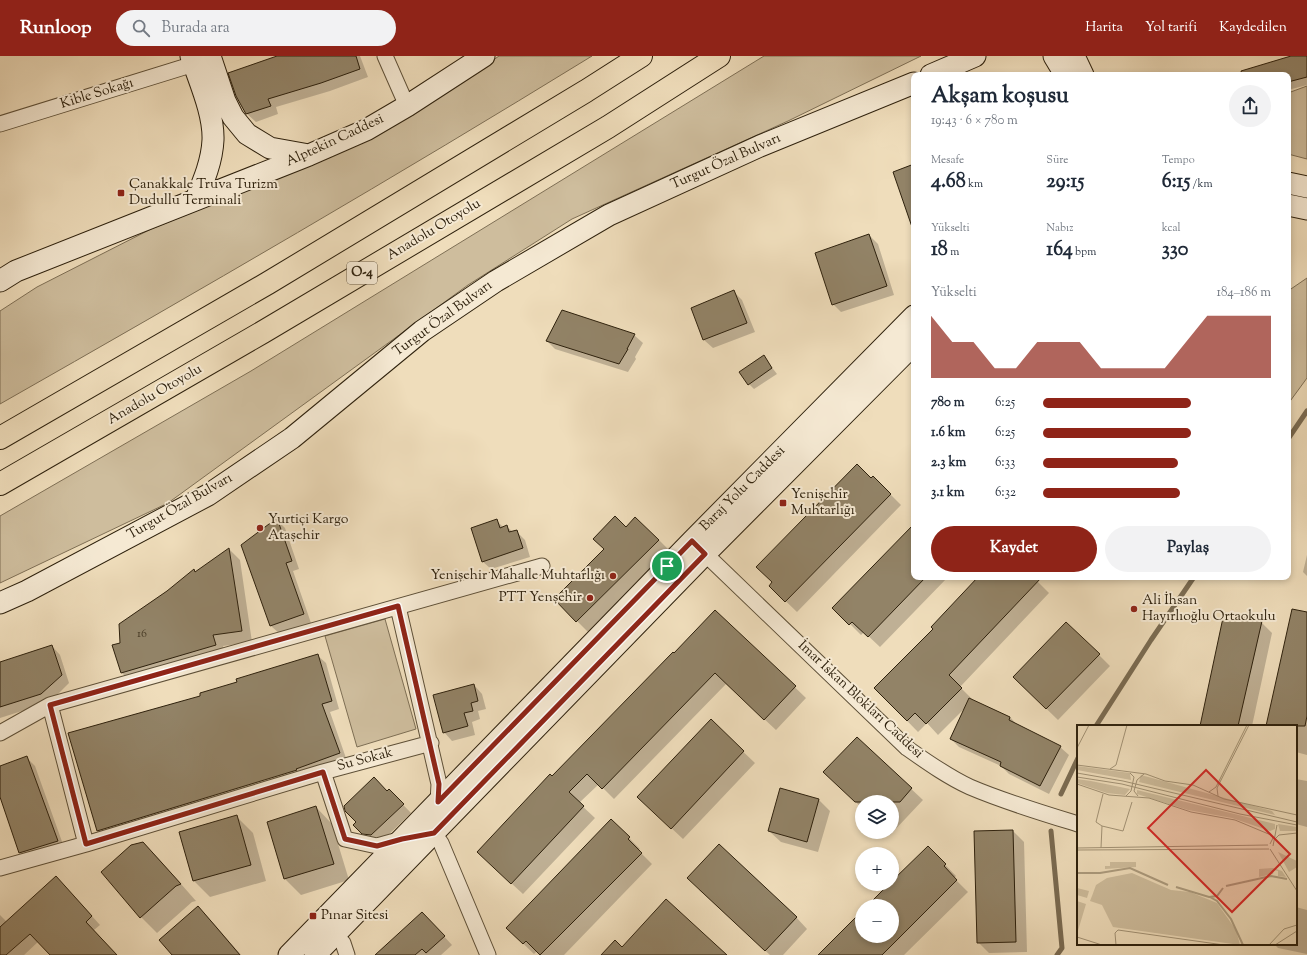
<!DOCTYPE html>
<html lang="tr">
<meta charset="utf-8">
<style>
:root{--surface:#fff;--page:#f2f2f3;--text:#1f2937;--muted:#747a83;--accent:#8f2418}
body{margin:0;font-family:"Sorts Mill Goudy",serif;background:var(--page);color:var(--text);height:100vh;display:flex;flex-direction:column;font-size:15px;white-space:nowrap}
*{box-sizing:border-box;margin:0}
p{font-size:13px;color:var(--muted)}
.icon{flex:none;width:22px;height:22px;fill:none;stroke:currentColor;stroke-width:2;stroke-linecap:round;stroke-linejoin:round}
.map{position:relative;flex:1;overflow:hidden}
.drawer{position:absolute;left:911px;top:16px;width:380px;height:508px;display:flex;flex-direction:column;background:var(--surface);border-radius:8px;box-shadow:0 2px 6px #0003}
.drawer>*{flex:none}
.controls{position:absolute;left:855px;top:739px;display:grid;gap:8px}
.controls a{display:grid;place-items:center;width:44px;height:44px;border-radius:50%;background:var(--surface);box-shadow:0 2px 6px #0003;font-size:20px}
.pin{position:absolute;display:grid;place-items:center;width:34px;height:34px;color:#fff;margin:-17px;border:2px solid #fff;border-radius:50%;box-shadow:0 1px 4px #0007}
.round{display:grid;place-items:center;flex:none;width:42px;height:42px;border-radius:21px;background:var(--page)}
.summary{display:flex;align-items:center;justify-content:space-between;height:68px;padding:0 20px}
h1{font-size:22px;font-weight:700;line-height:30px}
.figures{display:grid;grid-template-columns:repeat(3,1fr);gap:6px;height:68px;padding:4px 20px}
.figures div{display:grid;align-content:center}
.figures b{font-size:20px;font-weight:700}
.figures small{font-size:11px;font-weight:400}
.figures p{font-size:11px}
.chart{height:112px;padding:8px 20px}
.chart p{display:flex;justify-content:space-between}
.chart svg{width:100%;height:72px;margin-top:4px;fill:var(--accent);opacity:.7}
.button{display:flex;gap:8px;margin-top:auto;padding:8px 20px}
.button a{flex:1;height:46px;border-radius:24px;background:var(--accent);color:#fff;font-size:16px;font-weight:700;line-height:46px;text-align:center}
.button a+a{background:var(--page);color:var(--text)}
ul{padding:0 20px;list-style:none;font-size:13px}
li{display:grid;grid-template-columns:64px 48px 1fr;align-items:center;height:30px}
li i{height:10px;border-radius:5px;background:var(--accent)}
header{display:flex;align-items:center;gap:24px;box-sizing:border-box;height:56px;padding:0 20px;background:var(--accent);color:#fff}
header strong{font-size:19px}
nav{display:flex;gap:22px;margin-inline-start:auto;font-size:14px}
.search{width:280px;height:36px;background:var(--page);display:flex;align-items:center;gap:10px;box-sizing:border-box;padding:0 14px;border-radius:22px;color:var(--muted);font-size:15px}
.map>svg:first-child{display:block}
.green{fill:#cebd9d;stroke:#7e6f55}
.shadow{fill:#0003}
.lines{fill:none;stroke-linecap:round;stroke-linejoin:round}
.stream{stroke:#7a6b52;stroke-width:5}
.building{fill:#928367;stroke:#2e210d}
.street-casing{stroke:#5e5038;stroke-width:17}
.secondary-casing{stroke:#2e210d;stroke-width:23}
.highway-casing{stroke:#2e210d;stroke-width:24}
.street{stroke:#f5e9d3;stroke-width:15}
.secondary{stroke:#f5e9d3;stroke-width:21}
.highway{stroke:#efddbb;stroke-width:22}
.route-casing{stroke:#fff;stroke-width:8}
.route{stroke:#8f2418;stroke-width:5}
.poi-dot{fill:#8f2418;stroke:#f5e9d3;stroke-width:1.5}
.labels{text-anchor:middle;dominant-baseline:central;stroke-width:4;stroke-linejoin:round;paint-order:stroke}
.number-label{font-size:12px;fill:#473a24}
.shield{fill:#f5e9d3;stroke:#6a5d48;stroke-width:1}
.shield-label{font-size:13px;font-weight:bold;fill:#2e210d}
.street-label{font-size:14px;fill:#2e210d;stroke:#f5e9d3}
.poi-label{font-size:14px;fill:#2e210d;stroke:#f5e9d3;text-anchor:start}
.inset-river{fill:none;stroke:#ad9d80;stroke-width:2}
.inset-road{fill:none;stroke:#a29275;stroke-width:1}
.view{fill:#d62828;fill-opacity:0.15;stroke:#d62828;stroke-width:2}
.inset-edge{fill:none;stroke:#2e210d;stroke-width:2}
</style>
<header>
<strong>Runloop</strong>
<div class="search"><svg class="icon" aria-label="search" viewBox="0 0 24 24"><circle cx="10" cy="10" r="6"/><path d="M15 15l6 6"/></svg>Burada ara</div>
<nav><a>Harita</a><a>Yol tarifi</a><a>Kaydedilen</a></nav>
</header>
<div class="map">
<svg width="1307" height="899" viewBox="0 0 1307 899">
<rect width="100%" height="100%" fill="#efddbb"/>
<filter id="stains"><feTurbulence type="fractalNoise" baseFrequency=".005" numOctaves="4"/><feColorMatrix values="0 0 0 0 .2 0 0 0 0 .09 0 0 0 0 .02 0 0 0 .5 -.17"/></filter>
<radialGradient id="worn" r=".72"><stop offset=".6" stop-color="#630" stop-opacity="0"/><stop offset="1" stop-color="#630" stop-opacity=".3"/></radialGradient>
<path class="green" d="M499 0H592C397 120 199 235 0 348V255L37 231 151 173 291 117 429 48Z
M764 0H921L788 65 572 163 468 229 168 447 0 527V460L251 315Z
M1307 30V103L1288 98V37Z
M1307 222V322L1288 348V235Z
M385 563 416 673 357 691 325 580Z"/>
<path class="shadow" d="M275 0H360L368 21 330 35 276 51 278 58 256 66 247 58 237 40 276 1Z
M1296 0H1307V29L1288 34V19H1230Z
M869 179 878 188 894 239 841 256 833 248Z
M734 236 742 244 755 276 713 292 704 284 692 252Z
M634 279 643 287 635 301 636 303 628 316 555 293 547 285Z
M763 300 777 318 754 333 749 328Z
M873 421 901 449 797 556 770 530Z
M277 464 285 472 299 513 293 515 311 567 280 578 271 570 243 489Z
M497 465 504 472 507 471 513 476 516 475 525 484 530 501 491 513 482 505Z
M914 470V521H948L880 591 864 576 861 579 834 552Z
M626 472 659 484 670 495 588 576 555 543Z
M229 493 240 504 252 586 223 590 226 600 133 628 122 617 114 590 121 588 167 536 194 514 196 517Z
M1307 499V520L1303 516Z
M979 521H1033L1049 537 960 631 973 644 1010 661 1017 669 1060 691 1069 699 1049 738 1009 718 1001 710 959 691 951 683 965 652 938 679 927 667 918 676 875 632 935 573Z
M716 555 806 642 776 674 726 628 614 743 599 728 579 747 595 762 523 838 489 807 552 721 674 599Z
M1307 557V699L1296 696V670H1267Z
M1261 566 1272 577 1252 670H1202Z
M52 590 60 599 69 627 50 646 0 662V607Z
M317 599 326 607 339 653 330 656 347 705 106 783 98 775 202 641Z
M1099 599 1110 610 1058 664 1025 632Z
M474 629 482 638 486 653 478 655 480 663 472 666 475 679 452 685 444 676Z
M711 665 755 707 683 783 650 752Z
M857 682 923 744 890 779 888 776H892V746H862V752L836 727Z
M27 702 35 710 65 794 28 805 20 797 0 741V711Z
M1296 723 1307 725V771L1296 768Z
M389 734 411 757 380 787 371 786 355 769Z
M819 744 830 755 818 796 781 786 769 775Z
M316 751 332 768 349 824 301 839 285 823 268 766Z
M237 761 253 777 266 825 210 841 194 825Z
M611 764 640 793 638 794 652 808 564 899H541L537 895 534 898 507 872Z
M1013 775 1024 786 1027 896 989 897 978 886Z
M143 787 159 803 196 845 192 846 157 877 141 861Z
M928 791 956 820 954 822 968 836 904 899H820L862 857V880H892V850H869Z
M64 829 100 869 94 874 116 899H51L39 885 24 899H0V859L7 866Z
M699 834 796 861 807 873 783 899H770Z
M198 851 214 868 241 899H173Z
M1296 851 1307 854V898L1278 892 1274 888H1296Z
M430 865 452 889 441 899H377Z"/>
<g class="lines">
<path class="stream" d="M1288 383 1307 355
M1096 670 1151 584 1194 521
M1061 738 1078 702
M1051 775 1062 892 1057 899"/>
</g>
<path class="building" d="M277 0H356L360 13 321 27 268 43 271 50 246 58 236 40 228 17Z
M1291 0H1307V21L1288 26V19H1242L1241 15Z
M914 108V171H912L893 116Z
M869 178 887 230 832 249 815 197Z
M734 234 747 267 703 284 691 252Z
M562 254 635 278 627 293H628L619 308 546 285Z
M764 299 772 312 748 329 739 316Z
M857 408 871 422 873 420 891 438 785 546 769 530 772 526 756 511Z
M615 460 626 471 635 461 659 484 576 566 554 543 604 493 593 483Z
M277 462 292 505 286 507 304 558 270 570 241 489Z
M497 463 500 472 507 469 509 476 517 474 523 492 482 506 471 472Z
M914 468V521H926L868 581 852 566 849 569 832 552Z
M229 492 242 575 213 579 216 589 121 617 112 589 120 587 119 568 167 535 194 513 195 516Z
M978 521H1042L949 619 962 632 926 668 915 657 907 665 874 632 933 573 931 571Z
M1292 553 1307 556V660L1305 670H1266Z
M715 554 796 630 764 664 715 617 602 733 587 718 569 736 584 750 511 828 477 796 550 718 552 720 673 596 674 597Z
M1224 557 1262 565 1238 670H1200Z
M1066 566 1100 598 1046 653 1013 621Z
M52 589 62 619 41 638 0 651V606Z
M318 598 332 645 322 648 340 697 296 713 297 714 97 775 68 677 200 640V637L237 626 236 623Z
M474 628 478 645 471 647 473 655 464 657 468 670 443 677 433 639Z
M969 642 1010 661 1009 664 1061 690 1040 730 1000 710 1001 706 950 683Z
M711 663 744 695 671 773 637 741Z
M857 681 912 732 900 746H855L823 716Z
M27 700 58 785 19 797 0 741V710Z
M374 721 387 735 389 733 404 748 371 779 362 778 353 769 356 766 345 755 344 750Z
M780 732 819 743 807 786 768 775Z
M316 750 334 808 284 823 267 766Z
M237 759 251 809 193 825 179 776Z
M611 763 630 781 628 783 642 797 540 899 526 885 523 888 506 872Z
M1013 774 1016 886 977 887 974 775Z
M143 786 181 828 176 830 140 862 101 816 131 789Z
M719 788 797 861 765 895 687 822Z
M928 790 946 808 944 810 957 824 882 899H818L862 855V880H892V850H867L889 828H892V825Z
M56 820 92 860 86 866 117 899H50L30 878 6 899H0V871Z
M666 843 727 899H601L615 884 622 891Z
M198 850 217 872 240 899H172L159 884Z
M422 856 445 880 426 897 422 893 415 899H375Z"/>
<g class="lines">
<g class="street-casing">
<path id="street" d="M385 0 407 50
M0 68 194 8
M698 491 907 692C927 706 948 721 970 731 1005 746 1042 757 1078 768
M398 551 439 728 438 746 434 777 441 787 488 899
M0 677 50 649
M323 716 345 783 377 790 402 783
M86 788 50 649 542 510
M0 812 86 788 323 716 431 687
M335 879 343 887 347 899"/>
</g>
<g class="secondary-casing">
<path id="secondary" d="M191 0C199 25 214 57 213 84 212 105 204 124 196 143
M210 0 225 45 233 61 247 78 270 92 309 99
M1054 0 1063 15V19
M1074 0 1083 19
M931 19 975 0
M1288 127 1307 131
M1288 149 1307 153
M0 225 16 215 309 99 366 74 407 50 484 0
M0 547 27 535 208 439 292 382 422 275 496 225 609 159 760 90 914 27
M289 899 692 485 914 260
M315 899 705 498 914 288"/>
</g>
<g class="highway-casing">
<path id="highway" d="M0 382 268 227 586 35 641 0
M0 428 263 276 608 71 719 0"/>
</g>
<use href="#street" class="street"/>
<use href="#secondary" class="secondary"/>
<use href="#highway" class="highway"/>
</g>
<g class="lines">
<g class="route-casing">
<path id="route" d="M692 485 705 498 434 777 402 783 377 790 345 783 323 716 86 788 50 649 398 550 439 728 438 746Z"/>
</g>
<use href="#route" class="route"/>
</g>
<g class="poi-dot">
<rect x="117" y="133" width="8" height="8" rx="2"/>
<rect x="779" y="443" width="8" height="8" rx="2"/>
<circle cx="260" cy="472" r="4"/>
<circle cx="613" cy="520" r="4"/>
<circle cx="590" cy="542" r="4"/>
<circle cx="1134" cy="553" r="4"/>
<rect x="309" y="856" width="8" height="8" rx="2"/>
</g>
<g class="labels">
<g class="number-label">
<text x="142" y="578">16</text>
</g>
<rect class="shield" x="347" y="206" width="30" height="22" rx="3"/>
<g class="shield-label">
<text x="362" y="217">O-4</text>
</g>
<g class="street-label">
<text transform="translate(97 38) rotate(-17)">Kible Sokağı</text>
<text transform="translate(335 85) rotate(-25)">Alptekin Caddesi</text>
<text transform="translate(726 106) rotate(-24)">Turgut Özal Bulvarı</text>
<text transform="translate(434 174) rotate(-31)">Anadolu Otoyolu</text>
<text transform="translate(443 263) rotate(-36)">Turgut Özal Bulvarı</text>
<text transform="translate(155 339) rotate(-30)">Anadolu Otoyolu</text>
<text transform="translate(743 433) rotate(-45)">Baraj Yolu Caddesi</text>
<text transform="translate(180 451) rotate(-30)">Turgut Özal Bulvarı</text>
<text transform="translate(860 644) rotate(43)">İmar İskan Blokları Caddesi</text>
<text transform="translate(365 704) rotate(-15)">Su Sokak</text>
</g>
<g class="poi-label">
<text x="129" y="129">Çanakkale Truva Turizm<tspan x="129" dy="16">Dudullu Terminali</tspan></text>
<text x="791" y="439">Yenişehir<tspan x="791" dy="16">Muhtarlığı</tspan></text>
<text x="268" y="464">Yurtiçi Kargo<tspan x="268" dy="16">Ataşehir</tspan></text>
<text x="605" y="520" text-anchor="end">Yenişehir Mahalle Muhtarlığı</text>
<text x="582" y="542" text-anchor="end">PTT Yenşehir</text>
<text x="1142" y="545">Ali İhsan<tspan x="1142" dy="16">Hayırlıoğlu Ortaokulu</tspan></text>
<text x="321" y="860">Pınar Sitesi</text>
</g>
</g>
<g transform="translate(1077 669)">
<rect width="220" height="220" fill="#efddbb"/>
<path d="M0 41 53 48 54 55 0 45ZM64 50 195 86 198 90 62 57ZM0 54 14 56 53 64 48 70 30 68 0 58ZM60 65 198 99V104L193 106 155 93 111 85 60 69ZM201 99 220 102V106H203ZM201 127 220 136V142L212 147ZM33 137H59V142L28 144V141H33ZM196 143 205 146 209 152 201 151V146L197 145 196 149 182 152V144ZM55 148 94 165 113 167 140 178 159 205 163 220 36 202 25 180 13 176 15 171 19 160 30 153ZM0 163 12 166 10 173 0 170ZM0 176 9 179 0 209Z" fill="#cebd9d"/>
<path class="inset-river" d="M0 148H23L53 143 91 160M149 161 194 151 210 154M99 162 132 172 140 171 146 163M133 172 140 176 154 194 166 220"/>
<path class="inset-road" d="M0 23 12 0M0 40 69 49 88 56 116 60 147 74 220 90M33 44 39 40 50 0M0 48 46 56 220 97M0 52 45 59 163 89 220 100M0 59 32 70 72 73 114 87 158 95 194 110 196 113 193 119M132 67 139 62 170 0M26 69 19 97 25 101 46 106 55 77M49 71 54 66 57 52 53 48M61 71 57 66 60 55 67 49M141 71 140 63 172 0M198 114 202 110 220 108M196 121 200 100M0 123 191 120M24 123 25 101M193 124 220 166M0 125 192 124M0 212 25 220M39 220 38 208 41 205 147 220M192 220 207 204 220 200M198 220 220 206"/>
<path class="view" d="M129 45 213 129 155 187 71 103Z"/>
<rect width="220" height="220" class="inset-edge"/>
</g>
<rect width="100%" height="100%" filter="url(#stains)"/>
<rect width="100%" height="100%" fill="url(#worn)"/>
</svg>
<div class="controls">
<a><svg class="icon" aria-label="layers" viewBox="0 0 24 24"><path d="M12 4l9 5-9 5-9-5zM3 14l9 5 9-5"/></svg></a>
<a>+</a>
<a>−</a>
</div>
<div class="pin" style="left:667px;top:510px;background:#1e9e55"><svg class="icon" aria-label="arrive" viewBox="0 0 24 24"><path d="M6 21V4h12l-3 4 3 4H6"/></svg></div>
<section class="drawer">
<div class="summary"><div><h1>Akşam koşusu</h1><p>19:43 · 6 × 780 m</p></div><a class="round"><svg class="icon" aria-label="share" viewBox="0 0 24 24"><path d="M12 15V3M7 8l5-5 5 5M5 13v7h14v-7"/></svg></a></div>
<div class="figures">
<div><p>Mesafe</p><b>4.68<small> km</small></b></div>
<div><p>Süre</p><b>29:15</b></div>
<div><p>Tempo</p><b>6:15<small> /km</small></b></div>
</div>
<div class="figures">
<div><p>Yükselti</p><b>18<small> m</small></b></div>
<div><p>Nabız</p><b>164<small> bpm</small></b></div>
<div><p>kcal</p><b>330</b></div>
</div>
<div class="chart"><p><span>Yükselti</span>184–186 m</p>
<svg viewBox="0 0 160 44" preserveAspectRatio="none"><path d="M0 44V6L10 22L20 22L30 38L40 38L50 22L60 22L70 22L80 38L90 38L100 38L110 38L120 22L130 6L140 6L150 6L160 6V44z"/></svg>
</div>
<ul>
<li><b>780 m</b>6:25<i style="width:65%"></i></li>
<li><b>1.6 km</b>6:25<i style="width:65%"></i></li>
<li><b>2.3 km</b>6:33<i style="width:59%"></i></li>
<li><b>3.1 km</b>6:32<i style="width:60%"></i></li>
</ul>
<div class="button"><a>Kaydet</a><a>Paylaş</a></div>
</section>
</div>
